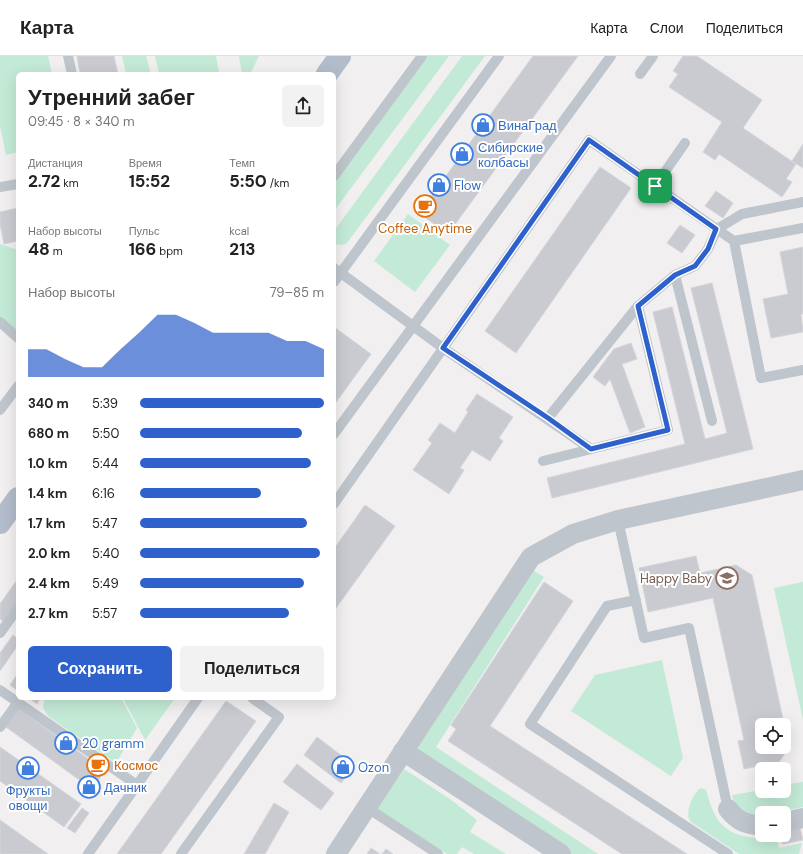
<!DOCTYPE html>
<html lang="ru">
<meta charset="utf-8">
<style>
:root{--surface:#fff;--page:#f2f2f2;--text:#222;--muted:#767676;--line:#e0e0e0;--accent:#2f61cc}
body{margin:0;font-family:"DM Sans",sans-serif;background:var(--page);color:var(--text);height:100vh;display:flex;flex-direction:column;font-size:15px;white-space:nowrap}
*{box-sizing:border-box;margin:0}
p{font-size:13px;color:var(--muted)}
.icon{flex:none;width:22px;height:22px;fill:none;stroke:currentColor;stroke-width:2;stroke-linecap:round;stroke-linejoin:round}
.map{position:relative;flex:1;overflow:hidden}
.side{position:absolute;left:16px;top:16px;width:320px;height:628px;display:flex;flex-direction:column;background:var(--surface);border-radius:6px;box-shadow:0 4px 16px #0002}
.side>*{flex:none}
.buttons{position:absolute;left:755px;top:662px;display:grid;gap:8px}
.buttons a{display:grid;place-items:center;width:36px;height:36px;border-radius:6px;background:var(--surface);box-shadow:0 4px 16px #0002;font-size:20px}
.pin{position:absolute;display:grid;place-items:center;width:34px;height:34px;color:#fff;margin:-17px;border-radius:8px;box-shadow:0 2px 6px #0006}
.round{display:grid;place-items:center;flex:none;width:42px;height:42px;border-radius:6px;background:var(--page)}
.summary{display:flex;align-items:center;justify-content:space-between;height:68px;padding:0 12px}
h1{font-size:22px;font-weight:700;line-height:30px}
.metrics{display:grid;grid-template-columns:repeat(3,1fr);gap:6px;height:68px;padding:4px 12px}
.metrics div{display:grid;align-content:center}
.metrics b{font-size:17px;font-weight:700}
.metrics small{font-size:11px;font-weight:400}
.metrics p{font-size:11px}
.chart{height:112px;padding:8px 12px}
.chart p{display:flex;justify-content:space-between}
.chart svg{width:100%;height:72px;margin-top:4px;fill:var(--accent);opacity:.7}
.button{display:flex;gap:8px;margin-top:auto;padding:8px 12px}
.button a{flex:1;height:46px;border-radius:6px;background:var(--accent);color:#fff;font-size:16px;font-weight:700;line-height:46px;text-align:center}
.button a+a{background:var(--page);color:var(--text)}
ul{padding:0 12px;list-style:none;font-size:13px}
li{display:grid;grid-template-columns:64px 48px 1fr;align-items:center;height:30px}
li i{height:10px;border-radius:5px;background:var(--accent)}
header{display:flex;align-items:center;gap:24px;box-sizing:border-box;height:56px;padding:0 20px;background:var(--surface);border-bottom:1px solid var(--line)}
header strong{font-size:19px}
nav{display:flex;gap:22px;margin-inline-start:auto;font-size:14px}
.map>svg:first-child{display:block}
.green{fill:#c3ead6}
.building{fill:#cacbd1;stroke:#d4d5da;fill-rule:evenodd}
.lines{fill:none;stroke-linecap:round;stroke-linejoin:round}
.service{stroke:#bfc5cc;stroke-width:10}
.minor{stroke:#bfc5cc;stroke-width:20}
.primary{stroke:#b2bcca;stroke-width:22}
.route-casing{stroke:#fff;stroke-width:8}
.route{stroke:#2f61cc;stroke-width:5}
.labels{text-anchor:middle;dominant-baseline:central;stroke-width:4;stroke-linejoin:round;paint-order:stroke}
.shop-label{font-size:13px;fill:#366cbe;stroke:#fff;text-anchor:start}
.food-label{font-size:13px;fill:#c56008;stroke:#fff}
.education-label{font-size:13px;fill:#785e54;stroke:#fff;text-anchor:end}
</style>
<header>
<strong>Карта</strong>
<nav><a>Карта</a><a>Слои</a><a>Поделиться</a></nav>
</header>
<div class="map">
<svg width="803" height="798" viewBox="0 0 803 798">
<rect width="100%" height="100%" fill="#f1efef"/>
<path class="green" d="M0 0H48L52 18H18V96L6 99 0 70Z
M122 0H146L151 18H126Z
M155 0H216L219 17 159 18Z
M239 0H259L250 18H242Z
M426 0H449L334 155V125Z
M462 0H485L347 187 342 189 334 188V175Z
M408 158 450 189 415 236 374 205Z
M0 188 18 194V277L0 270Z
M528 511 544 521 436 691 598 798H566L406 695Z
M803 526V664L774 532Z
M662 604 683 702 671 720 571 655 595 619Z
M45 642H121L137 672 116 707 48 660 43 652Z
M123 642H175L145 684Z
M404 713 450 743 477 764 470 776 506 798H474L462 791 457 798H447L377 753Z
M803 726V751L774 757H762V759C747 762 735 754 732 739L762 734V735H784V729Z
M702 732 706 734C713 759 720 777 749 781 758 783 767 779 776 779L779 792 802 787 799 798H739L691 766C684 758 692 740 699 733Z"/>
<path class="building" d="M77 0H114L118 18H80Z
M533 0H578L448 178 419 157Z
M683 0H697L762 44 743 72 796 108 786 123 792 126 782 141 719 98 715 104 703 96 722 66 669 31 678 18 673 15Z
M803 88V112L792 105Z
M600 111 631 132 516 297 485 275Z
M716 135 733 147 723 162 705 150Z
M18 152V185L4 188 0 168V156Z
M680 169 695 179 682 197 667 187Z
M803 191V258H801L803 276 771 282 763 243 788 238 780 196Z
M712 227 753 393 552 442 547 422 685 388 653 256 672 251 705 383 727 377 691 232Z
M334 271 371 298 334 349Z
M631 287 637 303 622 308 645 371 630 377 610 323 605 330 593 321 614 293Z
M477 338 513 361 499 382 503 385 490 405 472 394 460 412 464 414 449 438 413 414 432 387 428 384 440 367 455 377 468 356 466 354Z
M365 449 395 470 334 555V493Z
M696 500 700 517 736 509 752 519 789 691 779 706 744 713 738 685 744 684 713 542 648 556 639 512ZM762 669H784V691H762Z
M17 524 18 545 3 565 0 563V548Z
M544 526 573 545 490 670 687 798H622L448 685 456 673 451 669Z
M13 579 18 583V589L0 615V597Z
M18 617V635L10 629Z
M29 642H40L37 648Z
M226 645 256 665 161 798H117Z
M19 653 105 715 92 733 6 671Z
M317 681 354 709 341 727 304 699Z
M0 691 81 748 64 771 0 725Z
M297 708 334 737 321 754 283 726Z
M274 747 289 756 265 798H244Z
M82 752 89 757 75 777 67 772Z
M0 764 48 798H0Z
M799 768 803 784 783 788 781 779H784V771Z
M371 792 380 798H367Z
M386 793 393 798H382Z"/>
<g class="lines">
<path class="service" d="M68 0 72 18
M640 18 653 0
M334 120 422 0
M655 130 685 87
M0 131 18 128
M803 172 734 185 761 322 803 314
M334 212 443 292 591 393
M675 219 712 365
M334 226 499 0
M0 266 18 282
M0 354 18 330
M548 362 638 250 675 219 695 210 708 193 717 173 742 158 803 146
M334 378 611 0
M543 405 668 374 638 250
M334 448 589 84 734 185
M618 464 644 582 689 572 728 753
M636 544 607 550 530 668 728 798
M0 577 18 552
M0 634 137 729 198 642
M0 671 18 646
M366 751 438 798
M88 798 137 729
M181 798 279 661 252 642"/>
<path class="minor" d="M403 695 561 798
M728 753C738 766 746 768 762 770
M784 766 803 762
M336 798 531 501 573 478 618 464 803 424"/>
<path class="primary" d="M327 18 340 0
M0 467 18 442"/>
</g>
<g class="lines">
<g class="route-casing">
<path id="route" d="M589 84 716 173 708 193 695 210 675 219 638 250 668 374 591 393 548 362 443 292Z"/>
</g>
<use href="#route" class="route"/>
</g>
<defs>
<g id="shop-ring" transform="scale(1.15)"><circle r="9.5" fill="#fff" stroke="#3f7fe0" stroke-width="1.5"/><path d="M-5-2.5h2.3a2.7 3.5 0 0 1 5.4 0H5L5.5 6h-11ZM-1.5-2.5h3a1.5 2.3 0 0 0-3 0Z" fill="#3f7fe0"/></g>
<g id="cafe-ring" transform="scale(1.15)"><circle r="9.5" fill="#fff" stroke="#e8710a" stroke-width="1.5"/><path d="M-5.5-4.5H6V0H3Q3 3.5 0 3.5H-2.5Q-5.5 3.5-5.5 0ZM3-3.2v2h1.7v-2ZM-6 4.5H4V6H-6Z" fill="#e8710a"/></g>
<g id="school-ring" transform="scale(1.15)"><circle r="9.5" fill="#fff" stroke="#8d6e63" stroke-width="1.5"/><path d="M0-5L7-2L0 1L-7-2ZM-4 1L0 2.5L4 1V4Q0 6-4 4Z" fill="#8d6e63"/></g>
</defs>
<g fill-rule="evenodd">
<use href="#shop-ring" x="483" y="69"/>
<use href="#shop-ring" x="462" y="98"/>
<use href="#shop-ring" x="439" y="129"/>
<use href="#cafe-ring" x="425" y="150"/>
<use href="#school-ring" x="727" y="522"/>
<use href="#shop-ring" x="66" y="687"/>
<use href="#cafe-ring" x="98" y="709"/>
<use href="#shop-ring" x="343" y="711"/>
<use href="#shop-ring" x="28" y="712"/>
<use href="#shop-ring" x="89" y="731"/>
</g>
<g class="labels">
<g class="shop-label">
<text x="498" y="69">ВинаГрад</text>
<text x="478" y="91">Сибирские<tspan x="478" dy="15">колбасы</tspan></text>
<text x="454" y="129">Flow</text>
<text x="82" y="687">20 gramm</text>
<text x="358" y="711">Ozon</text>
<text x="104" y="731">Дачник</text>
<text x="28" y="734" text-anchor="middle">Фрукты<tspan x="28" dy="15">овощи</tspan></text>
</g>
<g class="food-label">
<text x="425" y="172">Coffee Anytime</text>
<text x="114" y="709" text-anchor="start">Космос</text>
</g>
<g class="education-label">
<text x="712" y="522">Happy Baby</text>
</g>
</g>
</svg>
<div class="buttons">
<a><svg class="icon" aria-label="locate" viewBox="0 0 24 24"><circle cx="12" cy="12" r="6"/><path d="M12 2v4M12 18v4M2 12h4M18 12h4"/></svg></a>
<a>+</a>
<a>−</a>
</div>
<div class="pin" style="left:655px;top:130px;background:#1e9e55"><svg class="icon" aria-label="arrive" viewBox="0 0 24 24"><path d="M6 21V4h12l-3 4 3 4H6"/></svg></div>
<section class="side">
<div class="summary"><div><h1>Утренний забег</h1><p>09:45 · 8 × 340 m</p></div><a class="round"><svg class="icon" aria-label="share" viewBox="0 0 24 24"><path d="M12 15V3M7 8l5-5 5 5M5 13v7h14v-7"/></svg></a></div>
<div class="metrics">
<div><p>Дистанция</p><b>2.72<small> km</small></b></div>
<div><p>Время</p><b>15:52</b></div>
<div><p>Темп</p><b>5:50<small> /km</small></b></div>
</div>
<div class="metrics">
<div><p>Набор высоты</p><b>48<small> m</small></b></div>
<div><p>Пульс</p><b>166<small> bpm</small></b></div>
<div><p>kcal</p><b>213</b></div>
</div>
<div class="chart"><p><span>Набор высоты</span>79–85 m</p>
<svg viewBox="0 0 160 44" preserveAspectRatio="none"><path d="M0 44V27L10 27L20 33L30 38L40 38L50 27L60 17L70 6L80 6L90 11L100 17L110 17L120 17L130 17L140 22L150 22L160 27V44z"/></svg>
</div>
<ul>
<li><b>340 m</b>5:39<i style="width:100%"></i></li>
<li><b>680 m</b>5:50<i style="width:88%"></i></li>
<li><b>1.0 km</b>5:44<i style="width:93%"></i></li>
<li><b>1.4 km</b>6:16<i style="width:66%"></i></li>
<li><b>1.7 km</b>5:47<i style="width:91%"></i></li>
<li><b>2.0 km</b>5:40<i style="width:98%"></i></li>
<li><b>2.4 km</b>5:49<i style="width:89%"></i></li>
<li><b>2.7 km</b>5:57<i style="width:81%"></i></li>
</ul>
<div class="button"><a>Сохранить</a><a>Поделиться</a></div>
</section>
</div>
